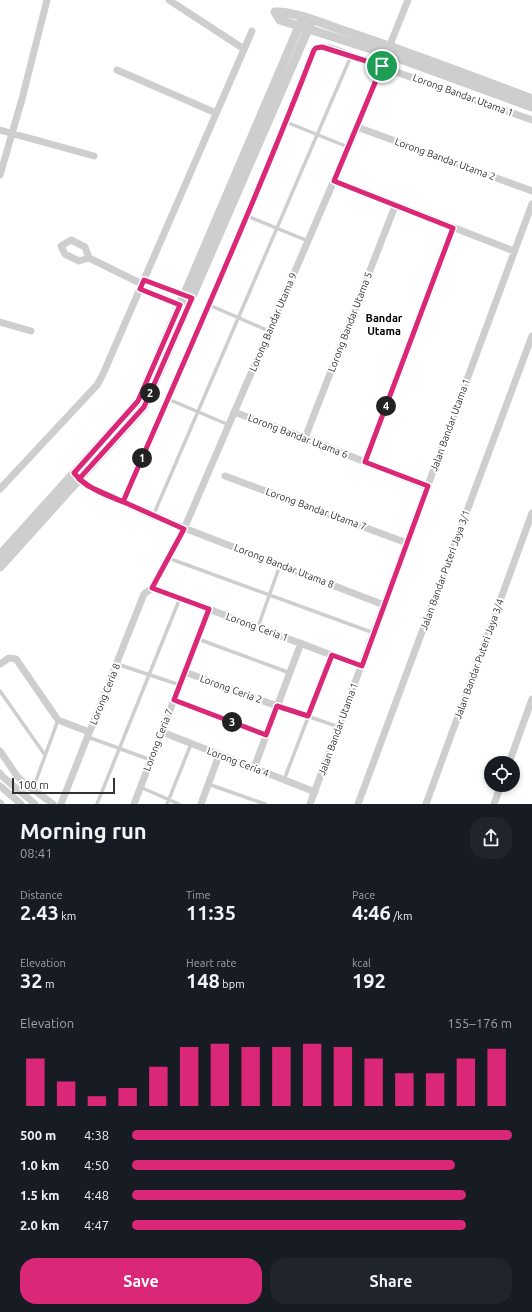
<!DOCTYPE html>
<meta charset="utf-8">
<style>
:root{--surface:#171b24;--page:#20242c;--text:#f1f3f6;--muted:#9ea1a6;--accent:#db2777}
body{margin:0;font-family:Ubuntu,sans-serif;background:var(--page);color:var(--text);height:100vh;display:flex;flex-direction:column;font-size:15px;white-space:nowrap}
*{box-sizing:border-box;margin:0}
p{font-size:13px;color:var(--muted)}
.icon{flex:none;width:22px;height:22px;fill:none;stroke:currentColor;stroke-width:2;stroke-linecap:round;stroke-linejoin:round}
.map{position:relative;height:804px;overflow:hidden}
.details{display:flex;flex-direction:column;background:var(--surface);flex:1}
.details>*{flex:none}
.tools{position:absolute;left:484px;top:756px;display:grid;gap:8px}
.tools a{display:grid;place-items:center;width:36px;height:36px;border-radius:50%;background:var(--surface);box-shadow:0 2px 6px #0003;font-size:20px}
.scale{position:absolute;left:12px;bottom:10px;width:103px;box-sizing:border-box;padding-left:4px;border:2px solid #313131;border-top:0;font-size:11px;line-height:14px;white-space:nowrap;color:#313131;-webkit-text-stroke:3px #fff;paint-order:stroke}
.pin{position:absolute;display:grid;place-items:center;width:34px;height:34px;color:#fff;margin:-17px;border:2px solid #fff;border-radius:50%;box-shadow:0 1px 4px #0007}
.km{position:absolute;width:20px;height:20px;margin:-10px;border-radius:50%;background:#222;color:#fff;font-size:11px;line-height:20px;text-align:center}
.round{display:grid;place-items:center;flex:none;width:42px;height:42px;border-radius:16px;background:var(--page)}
.overview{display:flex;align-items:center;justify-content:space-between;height:68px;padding:0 20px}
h1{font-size:22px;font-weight:700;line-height:30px}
.figures{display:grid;grid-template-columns:repeat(3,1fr);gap:6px;height:68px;padding:4px 20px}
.figures div{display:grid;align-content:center}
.figures b{font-size:20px;font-weight:700}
.figures small{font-size:11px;font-weight:400}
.figures p{font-size:11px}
.chart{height:112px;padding:8px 20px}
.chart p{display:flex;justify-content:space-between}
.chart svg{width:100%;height:72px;margin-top:4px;stroke:var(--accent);stroke-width:6}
.cta{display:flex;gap:8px;margin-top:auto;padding:8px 20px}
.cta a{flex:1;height:46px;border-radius:16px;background:var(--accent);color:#fff;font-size:16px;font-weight:700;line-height:46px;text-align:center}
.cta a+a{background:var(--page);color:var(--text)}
ul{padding:0 20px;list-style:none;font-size:13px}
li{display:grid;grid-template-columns:64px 48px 1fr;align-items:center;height:30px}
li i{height:10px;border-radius:5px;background:var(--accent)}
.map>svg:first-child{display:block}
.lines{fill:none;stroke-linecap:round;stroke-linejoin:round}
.service{stroke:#cecece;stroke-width:3.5}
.minor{stroke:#cecece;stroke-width:7}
.tertiary{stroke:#cecece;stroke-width:9}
.route-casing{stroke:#fff;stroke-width:8}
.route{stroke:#db2777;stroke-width:5}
.labels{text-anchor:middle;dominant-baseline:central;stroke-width:4;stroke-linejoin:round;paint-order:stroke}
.street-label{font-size:10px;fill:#313131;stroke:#fff}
.neighbourhood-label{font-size:11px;font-weight:bold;fill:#000;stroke:#fff}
</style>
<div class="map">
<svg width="532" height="804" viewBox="0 0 532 804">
<rect width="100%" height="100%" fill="#fff"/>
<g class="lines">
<path class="service" d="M286 122 348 147
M247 216 308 241
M209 305 269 331
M168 399 229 425
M153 516 351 56
M168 558 374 633
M258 627 280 565
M198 639 290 673
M117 664 180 685
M0 691 45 755
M174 700 266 735
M278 706 339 727
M88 737 151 760
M284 780 332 655
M208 784 265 804
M140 787 179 804
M33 789 58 720
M97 804 180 598
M167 804 191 744"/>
<path class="minor" d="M169 0 244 49
M117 70 216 113
M357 127 532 191
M0 130 94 156
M0 175 22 99 47 0
M334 181 514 251
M89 258 85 247 71 240 61 246 65 254 79 261 89 258 142 284
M144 280 189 297
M140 289 185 306
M0 322 31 331
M234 412 305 438 428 487
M305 438 395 206
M365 462 453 228
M77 476 88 486 153 516 384 605
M225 476 407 543
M0 489 97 385 103 374 252 31
M123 502C188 352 255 203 314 50 323 42 341 52 351 56L532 120
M152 588 184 529 357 127 408 0
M152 588 361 666
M0 664 9 658 16 659 58 720 89 732
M185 672 277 706
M162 732 315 792
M0 751 17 776 23 782 53 804
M509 763 532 699
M254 768 301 643
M0 773 3 777 35 804
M0 786 21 804
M0 803 1 804
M61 804 144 594 152 588
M134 804 209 609
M201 804 219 755
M310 804 532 204
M358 804 532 336
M426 804 532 513
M494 804 501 785"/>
<path class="tertiary" d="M532 99C469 75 406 51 342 30 324 24 294 11 275 12L280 20 387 54 532 107
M0 555 139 401 303 17
M0 567 144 407 312 20"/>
</g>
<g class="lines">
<g class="route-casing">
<path id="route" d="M382 66 322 47 316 48 314 50C255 203 188 352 123 502 104 494 88 489 74 473L138 401 180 305 140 289 144 280 192 298 144 407 79 479 88 486 184 529 152 588 209 609 174 700 266 735 277 706 308 716 332 655 362 666 428 486 365 462 453 228 334 181 382 66"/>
</g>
<use href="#route" class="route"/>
</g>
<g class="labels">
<g class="street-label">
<text transform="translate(463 95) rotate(20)">Lorong Bandar Utama 1</text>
<text transform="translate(445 159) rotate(20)">Lorong Bandar Utama 2</text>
<text transform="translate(273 322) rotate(-67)">Lorong Bandar Utama 9</text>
<text transform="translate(350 322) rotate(-69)">Lorong Bandar Utama 5</text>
<text transform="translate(450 425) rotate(-70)">Jalan Bandar Utama 1</text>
<text transform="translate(298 436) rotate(21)">Lorong Bandar Utama 6</text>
<text transform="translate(316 509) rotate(20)">Lorong Bandar Utama 7</text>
<text transform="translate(284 566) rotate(21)">Lorong Bandar Utama 8</text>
<text transform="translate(445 570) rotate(-70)">Jalan Bandar Puteri Jaya 3/1</text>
<text transform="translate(257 627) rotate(20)">Lorong Ceria 1</text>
<text transform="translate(479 659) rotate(-70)">Jalan Bandar Puteri Jaya 3/4</text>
<text transform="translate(231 689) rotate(20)">Lorong Ceria 2</text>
<text transform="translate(105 694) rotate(-68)">Lorong Ceria 8</text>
<text transform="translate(338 729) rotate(-70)">Jalan Bandar Utama 1</text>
<text transform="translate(158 740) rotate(-69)">Lorong Ceria 7</text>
<text transform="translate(238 762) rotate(21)">Lorong Ceria 4</text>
</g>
<g class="neighbourhood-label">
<text x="384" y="318">Bandar<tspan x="384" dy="13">Utama</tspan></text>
</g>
</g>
</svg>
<div class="tools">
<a><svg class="icon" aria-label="locate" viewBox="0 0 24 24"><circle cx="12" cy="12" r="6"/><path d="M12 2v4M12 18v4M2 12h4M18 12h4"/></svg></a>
</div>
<div class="scale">100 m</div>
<div class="pin" style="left:382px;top:66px;background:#1e9e55"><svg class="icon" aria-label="arrive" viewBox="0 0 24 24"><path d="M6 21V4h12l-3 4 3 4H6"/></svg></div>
<b class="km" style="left:142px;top:458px">1</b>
<b class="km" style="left:150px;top:393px">2</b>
<b class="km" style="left:232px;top:722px">3</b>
<b class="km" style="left:386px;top:406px">4</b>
</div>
<section class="details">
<div class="overview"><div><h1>Morning run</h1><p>08:41</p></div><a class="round"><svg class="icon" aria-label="share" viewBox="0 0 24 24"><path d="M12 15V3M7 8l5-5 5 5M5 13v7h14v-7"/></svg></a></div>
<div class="figures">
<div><p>Distance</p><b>2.43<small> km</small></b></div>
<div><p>Time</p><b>11:35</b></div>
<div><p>Pace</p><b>4:46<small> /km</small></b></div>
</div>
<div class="figures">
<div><p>Elevation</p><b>32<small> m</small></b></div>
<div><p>Heart rate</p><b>148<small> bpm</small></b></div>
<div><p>kcal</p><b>192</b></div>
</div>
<div class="chart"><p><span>Elevation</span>155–176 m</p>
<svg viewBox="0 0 160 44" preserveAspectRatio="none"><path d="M5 44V15M15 44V29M25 44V38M35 44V33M45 44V20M55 44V8M65 44V6M75 44V8M85 44V8M95 44V6M105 44V8M115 44V15M125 44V24M135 44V24M145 44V15M155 44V9"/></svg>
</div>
<ul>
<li><b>500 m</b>4:38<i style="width:100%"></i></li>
<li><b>1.0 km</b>4:50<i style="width:85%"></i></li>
<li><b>1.5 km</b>4:48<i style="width:88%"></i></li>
<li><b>2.0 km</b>4:47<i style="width:88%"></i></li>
</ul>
<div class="cta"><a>Save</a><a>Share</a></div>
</section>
